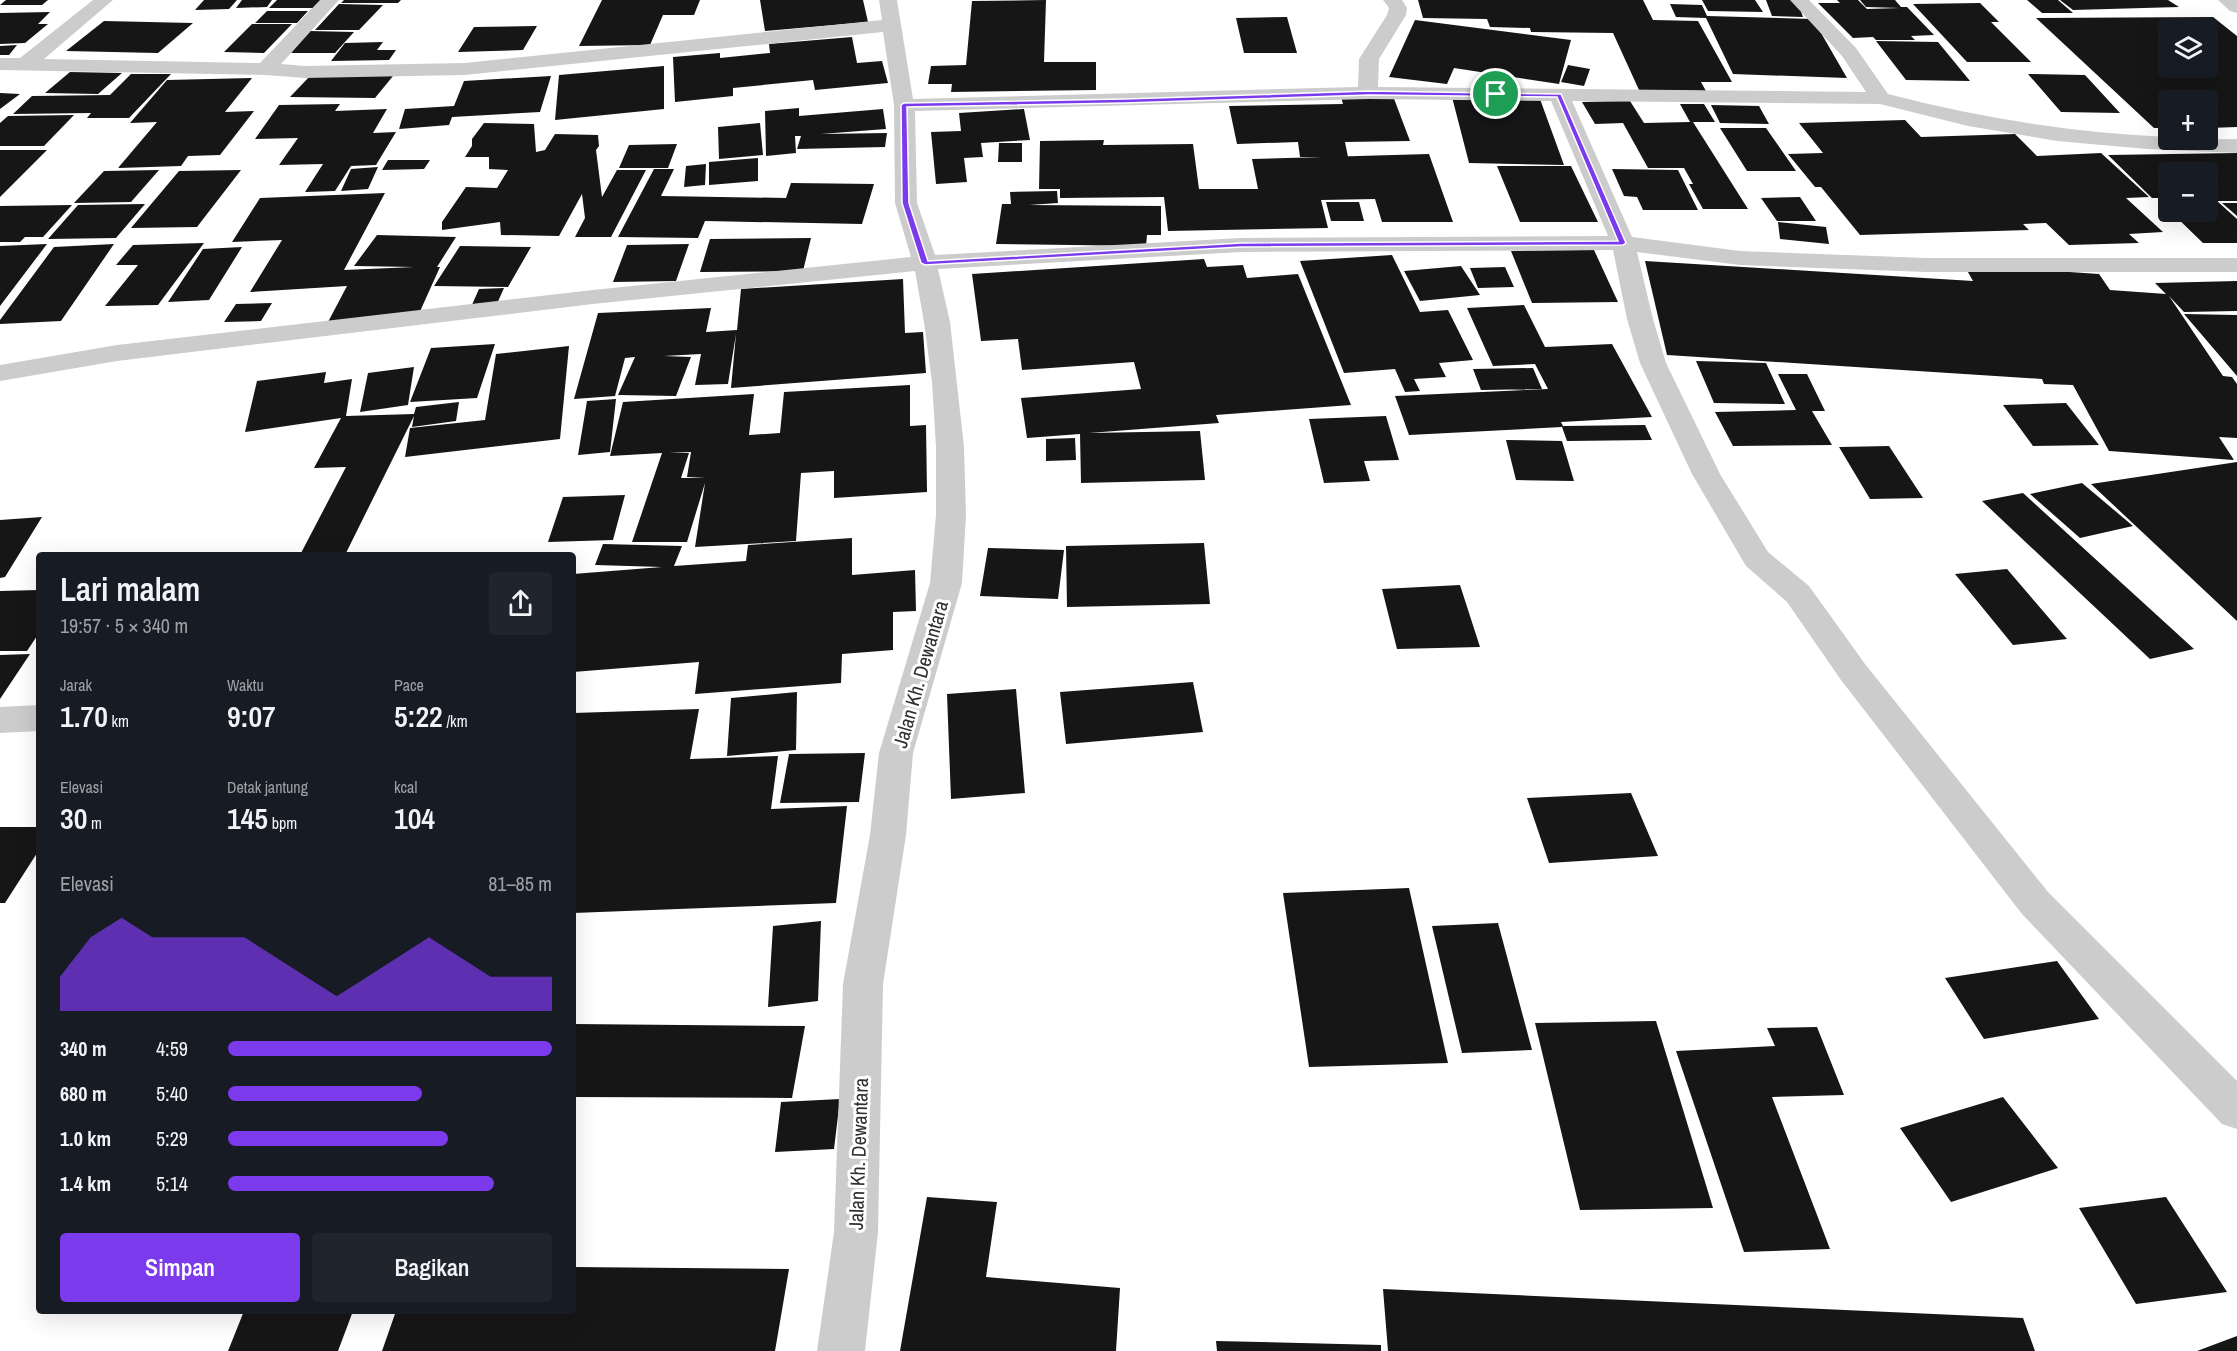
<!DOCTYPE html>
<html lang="id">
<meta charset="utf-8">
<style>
:root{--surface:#171b24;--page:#20242c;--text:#f1f3f6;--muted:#9ea1a6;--accent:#7c3aed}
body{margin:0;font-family:"Archivo Narrow",sans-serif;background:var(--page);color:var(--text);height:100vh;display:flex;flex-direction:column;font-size:22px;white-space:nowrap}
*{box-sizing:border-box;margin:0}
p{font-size:20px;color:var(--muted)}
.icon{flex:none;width:33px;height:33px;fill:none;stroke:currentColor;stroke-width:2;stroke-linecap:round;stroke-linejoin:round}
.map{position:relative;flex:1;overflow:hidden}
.panel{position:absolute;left:36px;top:552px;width:540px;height:762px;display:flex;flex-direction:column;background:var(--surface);border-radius:6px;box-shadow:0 6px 24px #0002}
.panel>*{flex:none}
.tools{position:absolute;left:2158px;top:18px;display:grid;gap:12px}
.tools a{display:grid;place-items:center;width:60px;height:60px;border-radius:6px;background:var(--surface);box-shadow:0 6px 24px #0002;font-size:30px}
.pin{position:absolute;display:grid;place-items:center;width:51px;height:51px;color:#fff;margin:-26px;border:3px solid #fff;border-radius:50%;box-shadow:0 2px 6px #0007}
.round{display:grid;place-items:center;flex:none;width:63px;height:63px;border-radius:6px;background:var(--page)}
.overview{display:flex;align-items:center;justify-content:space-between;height:102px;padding:0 24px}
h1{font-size:33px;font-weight:600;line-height:45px}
.stats{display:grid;grid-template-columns:repeat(3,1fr);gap:9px;height:102px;padding:6px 24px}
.stats div{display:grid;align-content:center}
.stats b{font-size:30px;font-weight:600}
.stats small{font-size:16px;font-weight:400}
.stats p{font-size:16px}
.chart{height:168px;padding:12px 24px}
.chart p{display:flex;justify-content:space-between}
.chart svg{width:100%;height:108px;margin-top:6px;fill:var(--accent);opacity:.7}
.action{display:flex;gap:12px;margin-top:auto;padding:12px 24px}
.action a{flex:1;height:69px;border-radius:6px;background:var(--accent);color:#fff;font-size:24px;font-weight:600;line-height:69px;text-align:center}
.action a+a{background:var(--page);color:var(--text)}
ul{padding:0 24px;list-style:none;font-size:20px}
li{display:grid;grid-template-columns:96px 72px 1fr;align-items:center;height:45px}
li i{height:15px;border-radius:8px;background:var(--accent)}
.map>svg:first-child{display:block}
.building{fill:#161616;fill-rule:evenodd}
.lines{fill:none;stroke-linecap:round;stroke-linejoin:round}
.minor{fill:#ccc;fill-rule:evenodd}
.route{fill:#7c3aed;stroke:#fff;stroke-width:1.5;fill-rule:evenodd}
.labels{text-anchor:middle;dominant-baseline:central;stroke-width:6;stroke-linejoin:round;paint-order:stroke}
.street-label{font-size:20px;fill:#2f2f2f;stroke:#fff}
</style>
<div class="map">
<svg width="2237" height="1351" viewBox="0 0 2237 1351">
<rect width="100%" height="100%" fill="#fff"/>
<path class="building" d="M6 0H48L42 5H0Z
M204 0H237L229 9 195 10Z
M242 0H272L267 7 236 8Z
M277 0H326L318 8H269Z
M344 0H401L398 3H341Z
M602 0H700L694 15H663L650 45 579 46Z
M760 0H863L868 22 765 31Z
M1046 0 1044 62H1096V90L951 92 952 84H928L931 66 966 65 972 1Z
M1418 0H1643L1653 20 1698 21 1732 82H1701L1706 91 1639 90 1613 33 1531 32 1530 28 1490 27 1487 19 1423 18Z
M1702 0H1755L1763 12 1708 11Z
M1766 0H1797L1803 17 1772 16Z
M1837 0H1858L1867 9 1900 8 1866 7 1860 0H1895L1901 7H1907L1934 35 1911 36 1915 40H1876L1873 37 1853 38 1818 3H1840Z
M2027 0H2058L2073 13H2042Z
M2060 0H2168L2179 7 2073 10Z
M1980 3 1999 22H1991L2031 62H1967L1913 4Z
M339 4 383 5 359 30H315Z
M1670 4 1702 5 1707 16 1813 19 1847 78 1733 74 1706 18 1676 17Z
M267 11H308L297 23H255Z
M50 12 38 24H48L25 43 0 44V13Z
M1287 17 1297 53H1244L1236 18Z
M2213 17 2237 36V127L2208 128V100H2169V128H2154L2036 18ZM2169 28H2208V68H2169Z
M1415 20 1571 40 1559 84 1454 68 1447 84 1389 77Z
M104 21 193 23 158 53 66 51Z
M252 24H292L264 53 224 52Z
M537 26 523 50 458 52 474 27Z
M310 31 354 32 335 53H291Z
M852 37 857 63 882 61 888 83 815 90 813 80 733 88V96L675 102 673 57 720 53V58L770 53 769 44Z
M1876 41 1938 42 1970 81 1906 80Z
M383 42 377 50H396L389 60 331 61 345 43Z
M17 45 9 55H0V46Z
M1568 65 1590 69 1584 86 1561 82Z
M664 66V109L555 120 559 75Z
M70 72 122 73 98 94 45 93Z
M131 74H171L129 118H87L91 113 13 114 32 96 110 95Z
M2028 74 2085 75 2120 113 2061 112Z
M310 76H393L375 98 290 97Z
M551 76 540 112 452 117 449 125 399 129 405 109 454 106 464 81Z
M252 78 225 112 254 111 220 155 188 156 181 166 118 168 157 122 130 123 167 80Z
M0 93 20 94 0 109Z
M1393 96 1410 141 1345 142 1348 157H1300L1298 142 1237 144 1229 106 1343 104 1341 97Z
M1452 97 1540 99 1564 165 1469 163Z
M1630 101 1644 123 1690 122 1680 104H1704L1715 122H1693L1748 209H1703L1689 184H1693L1684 168H1648L1623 123 1595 124 1582 102Z
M340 104 335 111 387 109 373 133 396 132 376 165 351 166 335 191 305 192 323 164 279 165 298 138 255 139 279 105Z
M1711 105 1759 106 1769 124 1720 123Z
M799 108V116L883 109 886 129 821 134 887 133 885 147 797 149 801 136H795L796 153 766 156 765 111Z
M1024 109 1030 140 981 143 983 157 964 158 967 182 936 184 931 132 961 131 959 113Z
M74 115 44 146H0V123L8 116Z
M1905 120 1921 137 2015 134 2037 156 2101 153 2149 197 2126 198 2163 232 2129 234 2139 243 2069 245 2046 223 2023 224 2029 230 1860 235 1821 187H1815L1788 154 1823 153 1799 123Z
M484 123 534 124 536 152 545 150 555 134 598 135 599 146 596 150 602 197 617 170H646L611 237H575L585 218 582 194 559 236 501 235 500 222 442 230V222L466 187 497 188 508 170 489 169V157H465L472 146V139Z
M760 123 763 155 719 159 718 127Z
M1720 128H1766L1796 171H1747Z
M1104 140 1103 145 1193 144 1199 189H1258L1252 159 1429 154 1453 222H1382L1375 199 1321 200 1328 228 1168 231 1164 197 1060 198V189H1039L1040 141Z
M999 143H1022V162H998Z
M677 144 668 168H619L629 145Z
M0 150H47L0 197Z
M2237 153V201H2218L2214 197H2208V172H2169V198H2152L2108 155Z
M758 158V181L709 185V162Z
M388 160H430L424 169 382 170Z
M706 164 705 185 684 187 686 166Z
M1497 166H1571L1598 222H1520Z
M378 167 368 189 341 191 351 169Z
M654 169H674L661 196 786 198 791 183 874 184 862 224 705 221 698 238 618 237Z
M1612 169 1678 170 1698 210H1643L1637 197 1624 196Z
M159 170 131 202 74 203 104 171Z
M241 170 197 227 131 228 179 171Z
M1057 191 1058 203 1029 205 1161 206V235H1147L1146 246 996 244 1002 204H1011L1010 192Z
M385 193 344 270 414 267 354 266 377 235 456 237 437 267H440L417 318 328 322 347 286 250 292 282 240 232 242 260 198Z
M1800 197 1816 221H1777L1761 198Z
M2208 201H2217L2237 219V243H2203L2171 212H2208Z
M1326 202H1359L1364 221H1331Z
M2222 203H2237V216Z
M145 204 116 238 48 239 78 205Z
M72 205 43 237H25L20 242H0V206Z
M1778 222 1826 227 1829 244 1780 239Z
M811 238 803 271 700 272 710 239Z
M204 243 158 305 105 306 138 265H116L133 245Z
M47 244 0 306V246Z
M114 244 61 321 0 324V320L54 247Z
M689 244 676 281 613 282 627 245Z
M460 246 531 247 508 287 434 286Z
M242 247 209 300 168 302 203 249Z
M1594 250 1618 302 1532 303 1511 251Z
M1392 255 1420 312 1448 310 1473 360 1439 363 1446 377 1414 379 1420 391 1405 392 1395 369 1344 373 1300 261Z
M1204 259 1207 267 1243 265 1247 278 1298 274 1351 405 1216 415 1219 423 1089 433 1200 431 1205 480 1081 483 1080 434 1027 438 1021 398 1141 389 1134 362 1022 370 1018 339 981 341 972 274Z
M1645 261 1973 281 1964 265 2099 274 2110 290 2166 294 2155 283 2237 281V311L2184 312 2169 296 2223 376 2232 377 2237 384V438L2219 437 2234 460 2109 451 2073 385 2044 384 2042 379 1667 355Z
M1461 266 1480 295 1420 301 1404 271Z
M1505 267 1514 287 1478 288 1470 268Z
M903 279 905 333 923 332 926 373 731 388 736 334 728 384 695 385 701 354 664 356 691 357 676 396 618 395 635 357 625 358 615 396 574 399 598 313 711 308 706 332 737 330 741 289Z
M504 288 496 306 471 307 479 289Z
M272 303 261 321 224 322 236 304Z
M1524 305 1545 347 1612 344 1652 417 1561 422 1563 426 1645 425 1652 440 1567 441 1562 427 1409 435 1395 396 1548 389 1535 364 1493 366 1467 308Z
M2184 314 2237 315V376Z
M495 344 477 398 410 402 431 348Z
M569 346 560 439 405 457 410 428 485 420 496 354Z
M1696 361 1766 363 1785 404 1714 403Z
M414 367 408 405 360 412 368 373Z
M1533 368 1542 389 1481 390 1473 369Z
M326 372 324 383 352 379 346 416 414 414 416 407 459 402 456 421 412 427 414 416 345 555H300L346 467 314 468 341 418 245 432 257 381Z
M1778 374H1807L1825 411H1812L1832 445 1733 446 1715 412 1796 410Z
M910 385V426L926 425 927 492 834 498V471L801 473 796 541 695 547 705 483 687 542H632L662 453 610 456 623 402 754 394 749 435 780 433 784 392ZM691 452 687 477 706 478H681L689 453H669Z
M616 399 610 452 578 455 587 401Z
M2066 403 2099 445 2033 446 2003 405Z
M1386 416 1399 460 1364 461 1370 481 1324 483 1309 419Z
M1075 438 1076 460 1046 461V439Z
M1506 440 1562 441 1574 481 1516 480Z
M1889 446 1923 498 1870 499 1839 447Z
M2237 462V621L2091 484Z
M2082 483 2133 526 2080 538 2030 494Z
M2023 493 2194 649 2150 659 1982 501Z
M625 495 613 540 548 542 563 497Z
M42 517 5 577 0 578V520Z
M852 538V575L915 570 916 611 893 612V650L842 654 841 683 695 694 699 662 573 672V574L662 567 595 565 603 544 682 546 674 566 746 561 748 545Z
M1204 543 1210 604 1067 607 1066 546Z
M988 548 1064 550 1058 599 980 596Z
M2007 569 2067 639 2013 645 1955 574Z
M1460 585 1480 647 1397 649 1382 589Z
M39 590V633L27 651H0V591Z
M30 654 0 699V655Z
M1193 682 1203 732 1066 744 1060 692Z
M1016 689 1025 793 951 799 947 694Z
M797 692 796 750 727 756 731 698Z
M699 709 690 759 778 756 771 809 847 806 836 903 573 913V713Z
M865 753 859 802 780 803 789 754Z
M1631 793 1658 856 1549 863 1527 798Z
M0 827H39V850L5 903H0Z
M1409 888 1448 1063 1309 1067 1283 893Z
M821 921 818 1001 768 1007 773 926Z
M1498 923 1532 1050 1462 1053 1432 926Z
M2057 961 2099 1019 1984 1039 1945 978Z
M1656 1021 1713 1208 1580 1210 1535 1023Z
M573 1024 805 1026 792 1098 573 1097Z
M1817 1027 1844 1095 1772 1097 1830 1249 1744 1252 1676 1051 1775 1046 1767 1028Z
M2003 1097 2058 1168 1951 1202 1900 1128Z
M840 1099 834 1149 775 1152 781 1102Z
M927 1197 997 1202 986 1277 1120 1288 1116 1351H900Z
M2166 1197 2227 1292 2136 1304 2079 1208Z
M573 1267 789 1269 775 1351H382L396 1311H573Z
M1383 1289 2023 1318 2035 1351H1388Z
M244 1311H353L338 1351H228Z
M2237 1336V1351H2197Z
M1216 1341 1381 1345V1351H1217Z"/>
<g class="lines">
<path class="minor" d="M93 0H113L44 59 260 63 320 0H339L281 64 305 66 465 63 882 20 879 0H897L913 99 1358 87 1359 59 1387 15 1389 8 1383 0H1402L1407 8 1406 15 1379 59 1378 87 1866 92 1842 56 1790 0H1809L1856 48 1888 94C1980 118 2074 133 2169 137V140L2237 139V153L2147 149 2057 141 1968 126 1880 104 1572 101 1632 237 1740 251 1926 258H2237V272H1926L1740 265 1637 252 1653 319 1666 363 1720 474 1768 552 1809 586 1865 664 2048 892 2237 1081V1129L2222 1124 2022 914 1841 680 1787 602 1746 566 1692 474 1640 363 1627 319 1613 250 1241 252 938 269 950 322 964 447 966 515 962 583 913 753 906 835 883 984 878 1232 865 1351H817L834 1232 843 984 870 835 879 753 930 583 936 515V447L932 382 924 322 915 271 593 304 117 361 0 381V365L117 345 593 290 911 257 895 203 894 105 883 32 465 75 305 78 265 75 0 70V58H20ZM1369 99 1551 101 1608 236 1241 238 935 255 917 203 915 111Z
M2218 0H2237V13L2230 11Z
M39 705V731L0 733V707Z"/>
</g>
<path class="route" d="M1369 91 1561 94 1626 243 1623 245 1241 247 925 265 921 263 902 203 901 105 904 103 1124 99ZM1369 95 1557 97 1618 241 1241 243 928 261 909 203 907 107 1124 103Z"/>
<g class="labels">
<g class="street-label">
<text transform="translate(920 674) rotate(-74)">Jalan Kh. Dewantara</text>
<text transform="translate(858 1154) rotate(-88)">Jalan Kh. Dewantara</text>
</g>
</g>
</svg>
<div class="tools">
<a><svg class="icon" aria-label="layers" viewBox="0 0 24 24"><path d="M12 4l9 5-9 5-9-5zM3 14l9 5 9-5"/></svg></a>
<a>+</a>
<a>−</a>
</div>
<div class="pin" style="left:1496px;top:94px;background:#1e9e55"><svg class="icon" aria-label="arrive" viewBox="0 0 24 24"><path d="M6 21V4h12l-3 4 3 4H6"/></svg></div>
<section class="panel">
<div class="overview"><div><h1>Lari malam</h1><p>19:57 · 5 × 340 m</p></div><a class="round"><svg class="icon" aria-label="share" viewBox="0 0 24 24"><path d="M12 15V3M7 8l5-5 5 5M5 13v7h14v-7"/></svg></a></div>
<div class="stats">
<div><p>Jarak</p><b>1.70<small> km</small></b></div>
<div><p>Waktu</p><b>9:07</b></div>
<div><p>Pace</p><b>5:22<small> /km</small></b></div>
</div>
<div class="stats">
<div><p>Elevasi</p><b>30<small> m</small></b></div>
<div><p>Detak jantung</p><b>145<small> bpm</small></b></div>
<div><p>kcal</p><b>104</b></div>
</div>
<div class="chart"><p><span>Elevasi</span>81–85 m</p>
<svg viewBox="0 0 160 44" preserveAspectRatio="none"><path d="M0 44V30L10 14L20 6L30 14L40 14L50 14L60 14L70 22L80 30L90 38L100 30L110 22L120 14L130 22L140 30L150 30L160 30V44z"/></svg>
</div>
<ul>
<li><b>340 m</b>4:59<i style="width:100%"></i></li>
<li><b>680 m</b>5:40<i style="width:60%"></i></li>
<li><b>1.0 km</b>5:29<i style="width:68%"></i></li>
<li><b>1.4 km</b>5:14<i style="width:82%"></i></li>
</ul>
<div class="action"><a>Simpan</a><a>Bagikan</a></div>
</section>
</div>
